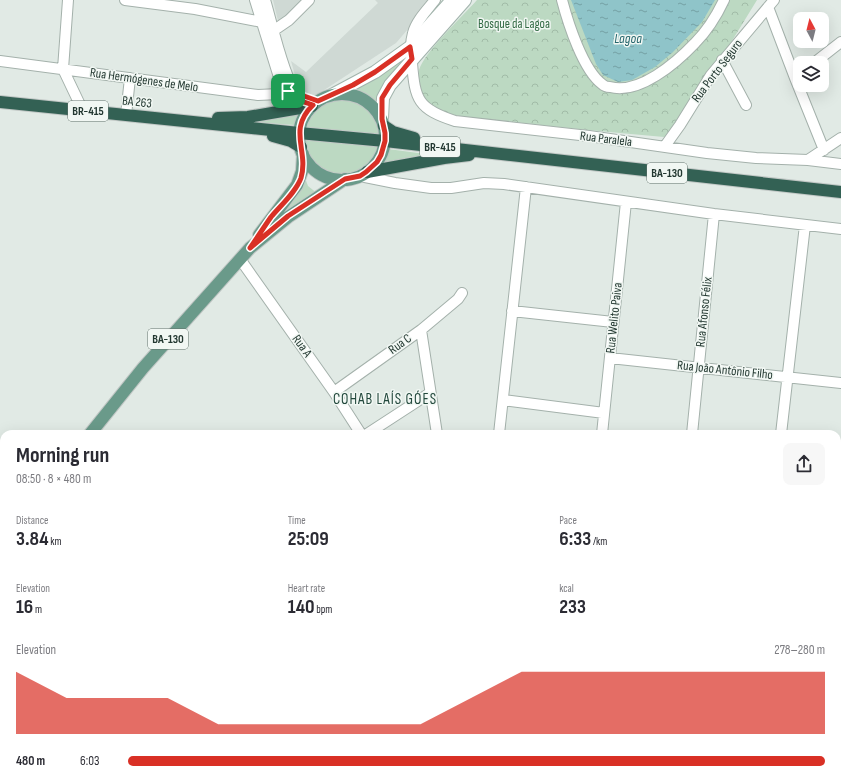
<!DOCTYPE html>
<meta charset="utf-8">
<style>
:root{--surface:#fff;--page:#f7f7f7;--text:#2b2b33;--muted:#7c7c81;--accent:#d93025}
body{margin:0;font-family:"Sofia Sans Condensed",sans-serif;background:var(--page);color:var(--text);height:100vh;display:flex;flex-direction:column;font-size:15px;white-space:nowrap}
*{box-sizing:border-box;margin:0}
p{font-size:13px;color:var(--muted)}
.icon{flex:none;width:22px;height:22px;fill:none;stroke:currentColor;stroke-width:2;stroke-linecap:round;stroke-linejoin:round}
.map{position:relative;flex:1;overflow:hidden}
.side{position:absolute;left:0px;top:430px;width:841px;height:354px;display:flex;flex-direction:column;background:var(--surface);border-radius:12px 12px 0 0;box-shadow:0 4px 16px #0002}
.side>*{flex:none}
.needle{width:26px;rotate:353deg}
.controls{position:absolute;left:793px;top:12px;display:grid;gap:8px}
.controls a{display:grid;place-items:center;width:36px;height:36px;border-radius:8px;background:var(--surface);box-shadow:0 4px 16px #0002;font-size:20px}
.pin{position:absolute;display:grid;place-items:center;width:34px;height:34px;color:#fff;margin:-17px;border-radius:8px;box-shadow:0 2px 6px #0006}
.round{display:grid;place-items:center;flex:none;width:42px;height:42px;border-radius:8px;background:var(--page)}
.summary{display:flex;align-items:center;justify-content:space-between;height:68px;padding:0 16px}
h1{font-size:22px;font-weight:700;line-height:30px}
.metrics{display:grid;grid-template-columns:repeat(3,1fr);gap:6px;height:68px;padding:4px 16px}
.metrics div{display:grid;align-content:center}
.metrics b{font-size:20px;font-weight:700}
.metrics small{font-size:11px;font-weight:400}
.metrics p{font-size:11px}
.chart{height:112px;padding:8px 16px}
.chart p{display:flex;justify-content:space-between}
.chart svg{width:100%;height:72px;margin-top:4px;fill:var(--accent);opacity:.7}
ul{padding:0 16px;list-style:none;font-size:13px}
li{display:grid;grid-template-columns:64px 48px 1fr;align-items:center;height:30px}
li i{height:10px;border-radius:5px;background:var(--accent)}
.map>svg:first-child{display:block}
.built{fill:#cfd9d4}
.grass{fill:#bcd9c2}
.park{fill:url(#park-crowns)}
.water{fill:url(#water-ripples)}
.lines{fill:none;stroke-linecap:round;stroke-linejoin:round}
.stream{stroke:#8fc4c9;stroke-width:2.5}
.street-casing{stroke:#a4b1ab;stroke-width:12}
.secondary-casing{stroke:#a1b4ac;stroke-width:14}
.primary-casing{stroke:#c1c7c5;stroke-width:14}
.highway-casing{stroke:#c1c7c5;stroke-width:14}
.street{stroke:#fff;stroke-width:10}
.secondary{stroke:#fff;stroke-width:12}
.primary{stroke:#6a9a8a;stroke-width:12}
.highway{stroke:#336154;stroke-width:12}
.route-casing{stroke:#fff;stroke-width:8}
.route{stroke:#d93025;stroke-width:5}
.labels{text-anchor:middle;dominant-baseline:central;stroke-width:3;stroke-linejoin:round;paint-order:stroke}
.shield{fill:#f1f7f3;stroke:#61716b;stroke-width:1}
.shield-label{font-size:12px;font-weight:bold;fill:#233831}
.park-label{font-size:13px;fill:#326a44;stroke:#f1f7f3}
.street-label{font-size:13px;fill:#233831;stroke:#f1f7f3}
.water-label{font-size:14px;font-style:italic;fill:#25666d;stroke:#f1f7f3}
.quarter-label{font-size:15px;letter-spacing:1px;fill:#22483c;stroke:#f1f7f3}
</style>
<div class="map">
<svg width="841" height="784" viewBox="0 0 841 784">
<defs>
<pattern id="park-crowns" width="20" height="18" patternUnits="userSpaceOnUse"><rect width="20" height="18" fill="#bcd9c2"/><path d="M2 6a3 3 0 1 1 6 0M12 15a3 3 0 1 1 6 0" fill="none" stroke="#a1bba7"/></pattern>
<pattern id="water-ripples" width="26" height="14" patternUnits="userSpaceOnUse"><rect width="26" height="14" fill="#8fc4c9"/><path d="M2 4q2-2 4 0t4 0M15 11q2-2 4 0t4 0" fill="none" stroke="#74a0a4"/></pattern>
</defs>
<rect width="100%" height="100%" fill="#e1eae5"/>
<path class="built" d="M273 0H311L280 29Z
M375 0H433L396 43 312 98 298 86 291 61 306 72 378 3Z"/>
<path class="grass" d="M405 56 408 59 379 110C368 100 362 95 348 91Z
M343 99C363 101 378 114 380 134L304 127C308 109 326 100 343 99Z
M302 112 294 125 242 121Z
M302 139 380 147C370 177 330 184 310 159 306 153 304 146 302 139Z
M388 149 433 155 406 158 379 164 384 157Z
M305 178 308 186 318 194 275 222Z"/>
<path class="park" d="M477 0H757L675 134 664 137C609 132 554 127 498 120 478 118 454 118 436 108 422 100 415 85 419 70 425 51 463 16 477 0Z"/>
<path class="water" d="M571 0H715L702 22 673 52 655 67 632 80 618 82 603 75 596 64Z"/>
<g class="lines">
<path class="stream" d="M394 784 395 780"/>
<g class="street-casing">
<path id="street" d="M68 0 63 69 83 111
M125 0 195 9 262 22
M255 0 278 74C287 93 293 98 313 105
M265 0C271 19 284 80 296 91
M435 0C427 10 416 21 413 33 410 43 411 53 412 63 415 100 418 109 455 121L589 136 707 153 756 158 808 160 841 164
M562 0C568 23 583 70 602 84 604 86 607 87 610 87 639 95 676 63 695 43 707 31 717 15 724 0
M768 7 795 78 824 150
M270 33 289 20 309 0
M722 60 746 105
M0 61 258 95 279 94 293 88
M814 63 841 42
M126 115 130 78
M665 146 680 125 711 75 774 0
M808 160 841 138
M360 176 395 183 431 188H451L484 183 504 184 714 214 841 229
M240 259 334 392 361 434
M512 311 613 322
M421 330 437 434
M610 358 841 383
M334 392 421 330 458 299 462 293
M503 400 604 413
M367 434 430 393
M499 434 526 187
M602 434 626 202
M692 434 714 214
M781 434 805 225
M0 510 4 513
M0 528 4 523
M837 540 841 541
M0 746 4 750
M39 780 43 784
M153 780 157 784
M75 784 76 780
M209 784 212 780
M257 784 259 780"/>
</g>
<g class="secondary-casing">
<path id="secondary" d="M332 95 375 72 410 47 452 0
M382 119 383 98 390 85 465 0"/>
</g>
<g class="primary-casing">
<path id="primary" d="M299 137a43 43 0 1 1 86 0a43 43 0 1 1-86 0Z
M259 235 297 185 302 171 303 154
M90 434 143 368 250 248 288 217 345 179
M0 579 4 571"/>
</g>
<g class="highway-casing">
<path id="highway" d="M0 102 299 133 385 141 841 192
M218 118 248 117 312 106
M384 126 393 132 414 138
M273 136 291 141 301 147
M367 172 444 158 469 155"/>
</g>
<use href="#street" class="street"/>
<use href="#secondary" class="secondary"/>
<use href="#primary" class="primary"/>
<use href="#highway" class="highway"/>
</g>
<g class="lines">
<g class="route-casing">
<path id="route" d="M410 47 412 59 390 85 382 98V119L385 133V141L381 155 377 162 366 172 360 176 345 179 288 216 250 248C257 238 264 227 271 217 281 205 296 192 301 178 309 150 287 130 313 105L298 100 288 91 293 88 304 96 318 101 353 85 375 72Z"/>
</g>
<use href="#route" class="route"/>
</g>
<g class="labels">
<g class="shield">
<rect x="68" y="101" width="40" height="20" rx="3"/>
<rect x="420" y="137" width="40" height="20" rx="3"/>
<rect x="647" y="163" width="40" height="20" rx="3"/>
<rect x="148" y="329" width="40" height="20" rx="3"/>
</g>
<g class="shield-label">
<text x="88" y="111">BR-415</text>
<text x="440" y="147">BR-415</text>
<text x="667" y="173">BA-130</text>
<text x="168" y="339">BA-130</text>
</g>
<g class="park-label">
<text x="514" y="24">Bosque da Lagoa</text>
</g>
<g class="street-label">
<text transform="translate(717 71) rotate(-53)">Rua Porto Seguro</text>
<text transform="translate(144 80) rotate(8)">Rua Hermógenes de Melo</text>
<text transform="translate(137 102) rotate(6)">BA 263</text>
<text transform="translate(606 139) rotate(7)">Rua Paralela</text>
<text transform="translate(704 312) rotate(-84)">Rua Afonso Félix</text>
<text transform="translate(614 318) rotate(-84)">Rua Welito Paiva</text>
<text transform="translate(400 344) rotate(-36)">Rua C</text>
<text transform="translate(302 346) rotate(55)">Rua A</text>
<text transform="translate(725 370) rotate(6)">Rua João Antônio Filho</text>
</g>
<g class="water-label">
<text x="628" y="38">Lagoa</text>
</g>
<g class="quarter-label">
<text x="385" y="399">COHAB LAÍS GÓES</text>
</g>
</g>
</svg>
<div class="controls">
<a><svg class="needle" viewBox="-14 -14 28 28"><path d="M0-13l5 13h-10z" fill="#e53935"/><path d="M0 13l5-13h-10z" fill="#7c7c81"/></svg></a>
<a><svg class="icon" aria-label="layers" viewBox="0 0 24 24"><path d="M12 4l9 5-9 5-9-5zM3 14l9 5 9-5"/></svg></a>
</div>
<div class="pin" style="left:288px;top:91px;background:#1e9e55"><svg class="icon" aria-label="arrive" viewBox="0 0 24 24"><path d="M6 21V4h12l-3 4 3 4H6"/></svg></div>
<section class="side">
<div class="summary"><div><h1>Morning run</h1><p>08:50 · 8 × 480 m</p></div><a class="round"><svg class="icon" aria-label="share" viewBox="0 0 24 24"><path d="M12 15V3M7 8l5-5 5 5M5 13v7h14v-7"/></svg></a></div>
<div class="metrics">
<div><p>Distance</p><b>3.84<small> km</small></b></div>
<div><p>Time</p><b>25:09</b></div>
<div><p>Pace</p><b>6:33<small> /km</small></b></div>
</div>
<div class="metrics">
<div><p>Elevation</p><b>16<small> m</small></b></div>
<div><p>Heart rate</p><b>140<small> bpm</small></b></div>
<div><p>kcal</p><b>233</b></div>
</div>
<div class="chart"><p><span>Elevation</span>278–280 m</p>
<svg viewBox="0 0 160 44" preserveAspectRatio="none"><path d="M0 44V6L10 22L20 22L30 22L40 38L50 38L60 38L70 38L80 38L90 22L100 6L110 6L120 6L130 6L140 6L150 6L160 6V44z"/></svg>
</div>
<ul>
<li><b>480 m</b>6:03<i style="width:100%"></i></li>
</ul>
</section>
</div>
